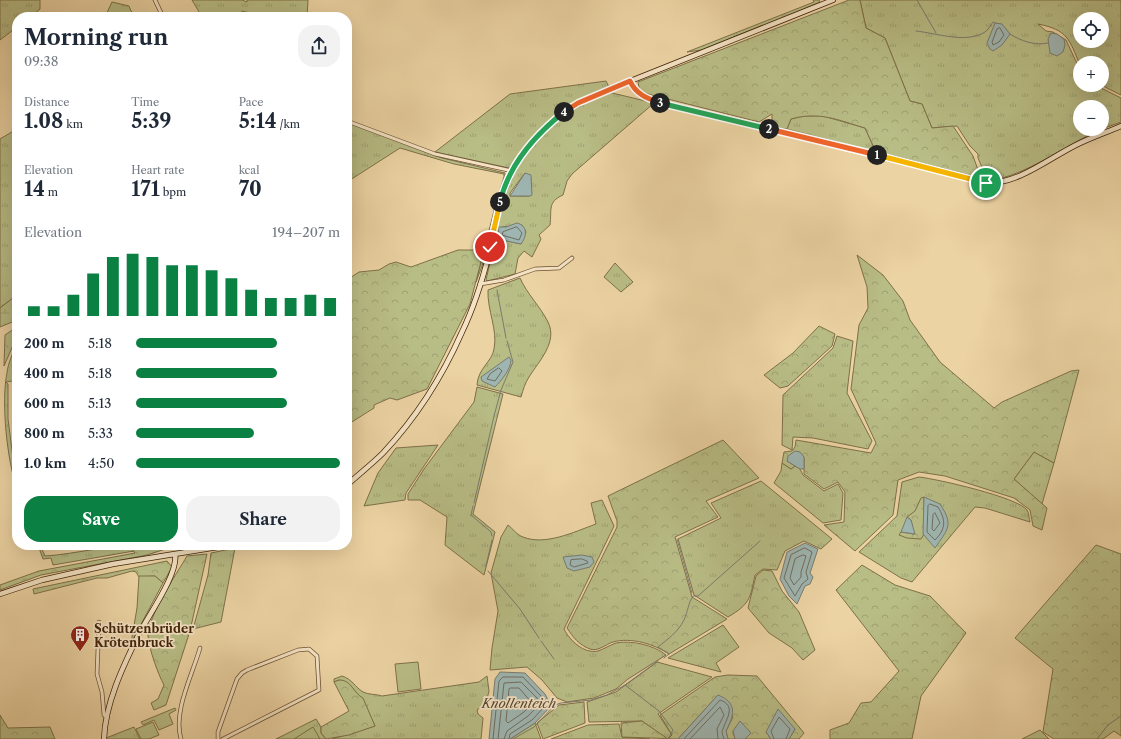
<!DOCTYPE html>
<meta charset="utf-8">
<style>
:root{--surface:#fff;--page:#f2f2f3;--text:#1f2937;--muted:#747a83;--accent:#0b8043}
body{margin:0;font-family:"Libre Caslon Text",serif;background:var(--page);color:var(--text);height:100vh;display:flex;flex-direction:column;font-size:15px;white-space:nowrap}
*{box-sizing:border-box;margin:0}
p{font-size:13px;color:var(--muted)}
.icon{flex:none;width:22px;height:22px;fill:none;stroke:currentColor;stroke-width:2;stroke-linecap:round;stroke-linejoin:round}
.map{position:relative;flex:1;overflow:hidden}
.sheet{position:absolute;left:12px;top:12px;width:340px;height:538px;display:flex;flex-direction:column;background:var(--surface);border-radius:16px;box-shadow:0 4px 16px #0002}
.sheet>*{flex:none}
.controls{position:absolute;left:1073px;top:12px;display:grid;gap:8px}
.controls a{display:grid;place-items:center;width:36px;height:36px;border-radius:50%;background:var(--surface);box-shadow:0 4px 16px #0002;font-size:20px}
.pin{position:absolute;display:grid;place-items:center;width:34px;height:34px;color:#fff;margin:-17px;border:2px solid #fff;border-radius:50%;box-shadow:0 1px 4px #0007}
.km{position:absolute;width:20px;height:20px;margin:-10px;border-radius:50%;background:#222;color:#fff;font-size:11px;line-height:20px;text-align:center}
.round{display:grid;place-items:center;flex:none;width:42px;height:42px;border-radius:16px;background:var(--page)}
.headline{display:flex;align-items:center;justify-content:space-between;height:68px;padding:0 12px}
h1{font-size:22px;font-weight:800;line-height:30px}
.stats{display:grid;grid-template-columns:repeat(3,1fr);gap:6px;height:68px;padding:4px 12px}
.stats div{display:grid;align-content:center}
.stats b{font-size:20px;font-weight:800}
.stats small{font-size:11px;font-weight:400}
.stats p{font-size:11px}
.chart{height:112px;padding:8px 12px}
.chart p{display:flex;justify-content:space-between}
.chart svg{width:100%;height:72px;margin-top:4px;stroke:var(--accent);stroke-width:6}
.button{display:flex;gap:8px;margin-top:auto;padding:8px 12px}
.button a{flex:1;height:46px;border-radius:16px;background:var(--accent);color:#fff;font-size:16px;font-weight:800;line-height:46px;text-align:center}
.button a+a{background:var(--page);color:var(--text)}
ul{padding:0 12px;list-style:none;font-size:13px}
li{display:grid;grid-template-columns:64px 48px 1fr;align-items:center;height:30px}
li i{height:10px;border-radius:5px;background:var(--accent)}
.map>svg:first-child{display:block}
.grass{fill:url(#grass-tufts);stroke:#7e7048;fill-rule:evenodd}
.forest{fill:url(#forest-crowns);stroke:#7e7048}
.wetland{fill:url(#wetland-marsh);stroke:#7e7048}
.garden{fill:#b8bc85;stroke:#7e7048}
.water{fill:#9eb5b1;stroke:#7a7b6f}
.lines{fill:none;stroke-linecap:round;stroke-linejoin:round}
.shore{stroke:#706d5e;stroke-width:1}
.stream{stroke:#7a7b6f;stroke-width:1}
.street-casing{stroke:#6d5032;stroke-width:4.5}
.secondary-casing{stroke:#43250c;stroke-width:6}
.street{stroke:#f3e2c3;stroke-width:3}
.secondary{stroke:#f3e2c3;stroke-width:4.5}
.split-1-casing{stroke:#fff;stroke-width:8}
.split-2-casing{stroke:#fff;stroke-width:8}
.split-3-casing{stroke:#fff;stroke-width:8}
.split-4-casing{stroke:#fff;stroke-width:8}
.split-5-casing{stroke:#fff;stroke-width:8}
.split-6-casing{stroke:#fff;stroke-width:8}
.split-1{stroke:#f5b400;stroke-width:5}
.split-2{stroke:#f0652b;stroke-width:5}
.split-3{stroke:#22a559;stroke-width:5}
.split-4{stroke:#f0652b;stroke-width:5}
.split-5{stroke:#22a559;stroke-width:5}
.split-6{stroke:#f5b400;stroke-width:5}
.labels{text-anchor:middle;dominant-baseline:central;stroke-width:3.5;stroke-linejoin:round;paint-order:stroke}
.poi-label{font-size:12px;font-weight:bold;fill:#43250c;stroke:#f3e2c3;text-anchor:start}
.water-label{font-size:13px;font-style:italic;fill:#5a4935;stroke:#f3e2c3}
</style>
<div class="map">
<svg width="1121" height="739" viewBox="0 0 1121 739">
<defs>
<pattern id="grass-tufts" width="24" height="20" patternUnits="userSpaceOnUse"><rect width="24" height="20" fill="#b8bc85"/><path d="M3 7l-1-3M5 7V3M7 7l1-3M15 17l-1-3M17 17v-4M19 17l1-3" fill="none" stroke="#9fa172"/></pattern>
<pattern id="forest-crowns" width="20" height="18" patternUnits="userSpaceOnUse"><rect width="20" height="18" fill="#b8bc85"/><path d="M2 6a3 3 0 1 1 6 0M12 15a3 3 0 1 1 6 0" fill="none" stroke="#9fa172"/></pattern>
<pattern id="wetland-marsh" width="20" height="14" patternUnits="userSpaceOnUse"><rect width="20" height="14" fill="#b8bc85"/><path d="M1 5h8M5 5V1M11 12h8M15 12V8" fill="none" stroke="#9fa172"/></pattern>
</defs>
<rect width="100%" height="100%" fill="#ecd3a3"/>
<filter id="stains"><feTurbulence type="fractalNoise" baseFrequency=".005" numOctaves="4"/><feColorMatrix values="0 0 0 0 .2 0 0 0 0 .09 0 0 0 0 .02 0 0 0 .5 -.17"/></filter>
<radialGradient id="worn" r=".72"><stop offset=".6" stop-color="#630" stop-opacity="0"/><stop offset="1" stop-color="#630" stop-opacity=".3"/></radialGradient>
<path class="grass" d="M0 0H40V9L30 17H17V27L0 40Z
M192 0H242L247 2V0H308L307 17H266L242 11 240 17H202Z
M813 0H819L820 2 702 50 687 52 814 2Z
M860 0H1121V95L1101 85H1102V63H1080V65C1069 39 1068 30 1038 24L1046 31 1053 32 1066 40 1080 70V85H1095L1121 98V122L1102 129V107H1080V129H1102L1095 131 1089 130V135C1065 147 1012 183 987 179L978 158V154L970 146 957 126 932 128 922 104 910 101 885 38 866 28ZM1080 19H1102V41H1080Z
M112 2 129 6 131 11 138 17H105Z
M606 81 609 87C565 104 537 127 513 167L509 168 435 152 510 94Z
M608 92 654 103 572 174 567 181 563 195C547 202 552 210 550 225L539 235 541 239 532 257 524 251 518 258 515 274 487 281 486 280C493 251 498 222 506 194 522 145 562 111 608 92ZM525 173 531 179V195L529 196H510V193ZM522 225 526 232 521 244 498 239 502 227Z
M804 116H823L865 128 876 152 787 129 791 119Z
M347 122 442 158 505 173V180L482 266 476 282 497 199 504 177V174L454 164 400 148 347 182Z
M17 129V295L0 308V139Z
M615 263 633 282 621 292 604 277Z
M520 278C527 294 540 306 548 322 558 342 539 361 529 377 525 383 523 390 521 397L477 385C478 368 492 362 494 349 498 330 487 310 488 290Z
M837 336 853 341 847 393 872 441 868 449 813 438 793 437 792 450 782 445 783 395 833 348Z
M17 344V380L6 382 8 384V419L17 489C7 460 1 402 7 373 8 363 13 353 17 344Z
M477 387 503 394 473 514 495 532 484 575 445 545 447 517 420 500H408V494L424 469 474 402Z
M438 445 406 493 405 500 364 506 378 473 396 448Z
M1034 452 1054 463 1042 504 1014 479Z
M782 463 791 469 795 466 800 469 803 475 824 491 838 484 843 493 841 520 823 523 774 483 781 471Z
M919 477C937 479 1017 497 1027 510 1029 513 1029 519 1030 522L985 508 975 507 912 582 901 578 859 552 897 516 902 482Z
M761 481 832 539 821 549 804 541 785 551 777 570 763 569 755 575C750 599 750 604 728 617L694 595 678 539 721 518 711 503Z
M602 500 614 526 564 629C570 641 584 654 598 651 604 649 610 645 616 643 631 640 654 645 666 655L628 679 616 689 594 698 567 702 557 698 542 680 527 667 490 670 492 648 498 611 491 573 501 537 508 525C512 528 517 535 523 537 545 546 574 532 596 524L591 503Z
M38 545H40L45 556C76 554 107 545 138 545L131 548 134 551 53 565 51 558 43 559Z
M235 548 221 622 193 629 208 575 211 553Z
M723 625 739 647 716 663 721 672 668 658Z
M657 662 712 677 658 714 672 735 667 739 642 721 589 722 587 702 616 692Z
M342 676C352 679 355 687 363 692 369 695 377 694 382 696L479 682 487 676 489 691 486 703 477 710 478 714 483 718 481 739H332L375 726C366 708 359 688 339 680L334 682V679Z
M316 719 321 727V733L326 739H276Z
M619 724 622 737 650 739H551L588 725Z
M134 727 140 739H107L106 738Z
M1040 730 1049 739H1022Z"/>
<path class="forest" d="M849 0H860L866 28 885 38 910 101 922 104 932 128 953 126 973 156 981 178 876 152 865 128C838 120 819 111 791 119L787 129 772 127V114L759 122 640 92 638 82Z
M458 250H484L470 304 427 389 397 400 390 398 374 405V408L347 425V280L359 272 379 270 389 264 396 262 411 267Z
M857 255 883 275 903 301 910 320 940 362 994 408 1002 402 1071 371 1079 370 1054 463 1034 452 1014 479 1047 508 1042 530 1033 526 1030 510 1014 498 945 476 919 472 898 480 893 515 855 551 824 525 844 522 845 492 838 482 824 489 804 474V457L787 461 795 466 791 469 782 463 784 452 792 451 795 447 796 440 871 453 876 443 851 389 859 325 868 308 867 287Z
M819 326 835 334 832 346 788 386 780 388 764 375 793 353Z
M17 327V336L4 366 5 335Z
M723 440 759 478 706 501 718 517 675 537 692 597 727 619 669 654C654 644 631 637 613 642 606 644 598 652 590 649 579 645 573 637 567 628L617 527V521L608 496Z
M924 497V534L921 539 907 538 899 535 901 532 914 534 911 520 907 517 915 511 921 498Z
M138 545H178L147 555 41 575 0 590V585L39 571 135 553 131 548Z
M1096 545 1121 554V736L1114 731 1103 739H1054L1043 732 1053 669 1015 638Z
M207 554 190 631 166 705 154 710 151 703 158 699 164 685C158 674 149 649 148 636 147 618 177 573 187 556Z
M167 561 172 567 163 583 155 576 139 577 136 572 132 571 107 578H97L34 594 33 589Z
M862 565 895 585 930 596 966 633 921 696 912 739H830V730L849 723 861 703 871 702 899 671 836 590Z
M763 570 772 571 782 591 799 612 815 650 803 660 792 648 769 633 748 608 756 576Z
M728 675 757 676 804 733 799 739H789L795 729 766 732 771 739H745L751 733 733 731 735 739H728L726 731 733 717 718 695 678 739 622 737 621 723 642 721 668 739 672 735 660 715 715 677Z
M339 680C351 679 354 694 363 698L375 726 349 735 326 739 321 733V727L349 711 334 682Z
M584 702 585 723 543 739 537 723 559 705Z
M0 715 8 728 50 727 55 739H0Z"/>
<path class="wetland" d="M17 295V320L0 327V308Z"/>
<path class="garden" d="M139 576H155L163 583 131 643 137 608Z
M418 662 421 689 398 692 395 664Z
M175 708 176 710 169 714 173 724 159 730 154 720 143 725 141 722Z
M153 722 159 735 149 739H141L136 729Z
M535 723 541 739H510Z
M313 727 320 739H294Z"/>
<path class="water" d="M995 23 1002 24 1010 34 1002 45 993 51 990 49 987 43Z
M1051 33 1057 34 1064 39 1065 45 1063 52 1057 56 1050 53 1048 39Z
M525 173 531 175 532 195 530 196H510Z
M517 223C528 226 527 236 521 244L497 239 499 227H506Z
M509 357 511 360C511 369 501 381 495 387L482 381 481 377Z
M795 451 800 452 804 457V469H800L787 461 788 456Z
M924 497 940 504C954 525 948 529 935 548L923 534Z
M907 517 911 520 915 534 901 532Z
M805 543 818 549 810 573 813 577 810 584 805 586 797 604 789 596 780 579 787 552Z
M582 555 592 557 594 562 590 567 574 571 567 568 563 557Z
M500 672 525 673 545 694 551 706 535 723 510 739H489L495 679Z
M718 695C738 703 734 715 726 731L728 739H678Z
M778 709 795 729 789 739H771L766 732Z
M740 721 751 733 745 739H735L733 731Z"/>
<g class="lines">
<path class="shore" d="M1000 28 1004 35 999 42 993 45 992 42 997 29Z
M517 227 522 233 519 240 502 235 503 232Z
M499 368 502 371 495 381 487 379 490 374Z
M930 504 938 507C946 520 946 529 935 540L927 532 928 506Z
M935 513 940 523 934 531 932 529 933 515Z
M805 548 812 552 806 572 808 579 802 584 795 596 784 578 791 555Z
M803 555 806 556 801 572V577L794 585 790 578 795 559Z
M582 559 587 561 588 563 574 567 570 565 571 560Z
M511 688H519L532 703 524 712 508 723 506 721 509 689Z
M493 739 499 681 503 677H523L541 696 545 706 532 720 510 734 509 739
M498 739 504 683 521 682 537 698 539 705 528 716 507 731 504 739
M684 739 720 700C737 706 726 719 723 729 721 732 723 736 724 739
M690 739 720 707 724 715 717 729 718 739
M774 739 771 731 779 717 790 729 786 739"/>
<path class="stream" d="M917 0 936 33
M916 31C936 33 966 44 985 32 988 30 990 26 993 22L995 23
M1010 34C1021 41 1035 46 1048 43
M497 290 506 338
M474 503 494 416 501 390 513 362 507 341
M473 506 471 515 491 532 492 536
M677 539 692 593
M486 566 492 540
M488 571 520 609 539 638
M541 641 554 659
M664 658 669 654 658 647C668 639 678 632 684 620 688 611 688 604 693 596H698L760 541
M625 685 658 661
M513 739 534 727 555 705 561 703 591 700 607 695 625 685 659 711 673 730 668 739
M1097 739 1108 725 1121 716"/>
<g class="street-casing">
<path id="street" d="M155 0 163 17
M347 121 435 154 512 171
M480 284 504 280 535 269 559 268 572 258
M99 622 97 674 102 692 104 715 107 718
M181 739C173 711 192 676 200 648
M218 739V732L237 679 242 673 247 670 298 650 309 649 317 656 319 690 223 739"/>
</g>
<g class="secondary-casing">
<path id="secondary" d="M630 81C636 94 646 98 660 103L899 160 986 183C1019 184 1049 158 1078 144 1092 137 1107 132 1121 126
M347 485C359 474 372 464 383 453 416 418 443 375 462 332 475 305 484 275 491 246 494 229 496 212 502 196 517 151 550 116 593 96L833 0
M0 594 42 580 113 564 230 545
M104 739C105 704 123 666 139 634 148 616 179 573 175 554"/>
</g>
<use href="#street" class="street"/>
<use href="#secondary" class="secondary"/>
</g>
<g class="lines">
<g class="split-1-casing">
<path id="split-1" d="M877 155 986 183"/>
</g>
<g class="split-2-casing">
<path id="split-2" d="M769 129 877 155"/>
</g>
<g class="split-3-casing">
<path id="split-3" d="M660 103 769 129"/>
</g>
<g class="split-4-casing">
<path id="split-4" d="M564 112 578 103 630 81C636 94 646 98 660 103"/>
</g>
<g class="split-5-casing">
<path id="split-5" d="M500 202C509 164 535 135 564 112"/>
</g>
<g class="split-6-casing">
<path id="split-6" d="M490 247 500 202"/>
</g>
<use href="#split-1" class="split-1"/>
<use href="#split-2" class="split-2"/>
<use href="#split-3" class="split-3"/>
<use href="#split-4" class="split-4"/>
<use href="#split-5" class="split-5"/>
<use href="#split-6" class="split-6"/>
</g>
<defs>
<g id="building-pin" transform="scale(1)"><path d="M0 17L-7.5 6A9.5 9.5 0 1 1 7.5 6Z" fill="#8f2418" stroke="#f3e2c3"/><path d="M-4-6H4V6H1V3H-1V6H-4ZM-2.5-4.3h1.7v1.8h-1.7ZM.8-4.3h1.7v1.8H.8ZM-2.5-1h1.7V.8h-1.7ZM.8-1h1.7V.8H.8Z" fill="#fff"/></g>
</defs>
<g fill-rule="evenodd">
<use href="#building-pin" x="80" y="635"/>
</g>
<g class="labels">
<g class="poi-label">
<text x="94" y="628">Schützenbrüder<tspan x="94" dy="14">Krötenbruck</tspan></text>
</g>
<g class="water-label">
<text x="519" y="703">Knollenteich</text>
</g>
</g>
<rect width="100%" height="100%" filter="url(#stains)"/>
<rect width="100%" height="100%" fill="url(#worn)"/>
</svg>
<div class="controls">
<a><svg class="icon" aria-label="locate" viewBox="0 0 24 24"><circle cx="12" cy="12" r="6"/><path d="M12 2v4M12 18v4M2 12h4M18 12h4"/></svg></a>
<a>+</a>
<a>−</a>
</div>
<div class="pin" style="left:986px;top:183px;background:#1e9e55"><svg class="icon" aria-label="arrive" viewBox="0 0 24 24"><path d="M6 21V4h12l-3 4 3 4H6"/></svg></div>
<div class="pin" style="left:490px;top:247px;background:#d93025"><svg class="icon" aria-label="check" viewBox="0 0 24 24"><path d="M5 12l5 5 9-10"/></svg></div>
<b class="km" style="left:877px;top:155px">1</b>
<b class="km" style="left:769px;top:129px">2</b>
<b class="km" style="left:660px;top:103px">3</b>
<b class="km" style="left:564px;top:112px">4</b>
<b class="km" style="left:500px;top:202px">5</b>
<section class="sheet">
<div class="headline"><div><h1>Morning run</h1><p>09:38</p></div><a class="round"><svg class="icon" aria-label="share" viewBox="0 0 24 24"><path d="M12 15V3M7 8l5-5 5 5M5 13v7h14v-7"/></svg></a></div>
<div class="stats">
<div><p>Distance</p><b>1.08<small> km</small></b></div>
<div><p>Time</p><b>5:39</b></div>
<div><p>Pace</p><b>5:14<small> /km</small></b></div>
</div>
<div class="stats">
<div><p>Elevation</p><b>14<small> m</small></b></div>
<div><p>Heart rate</p><b>171<small> bpm</small></b></div>
<div><p>kcal</p><b>70</b></div>
</div>
<div class="chart"><p><span>Elevation</span>194–207 m</p>
<svg viewBox="0 0 160 44" preserveAspectRatio="none"><path d="M5 44V38M15 44V38M25 44V31M35 44V18M45 44V8M55 44V6M65 44V8M75 44V13M85 44V13M95 44V16M105 44V21M115 44V28M125 44V33M135 44V33M145 44V31M155 44V33"/></svg>
</div>
<ul>
<li><b>200 m</b>5:18<i style="width:69%"></i></li>
<li><b>400 m</b>5:18<i style="width:69%"></i></li>
<li><b>600 m</b>5:13<i style="width:74%"></i></li>
<li><b>800 m</b>5:33<i style="width:58%"></i></li>
<li><b>1.0 km</b>4:50<i style="width:100%"></i></li>
</ul>
<div class="button"><a>Save</a><a>Share</a></div>
</section>
</div>
